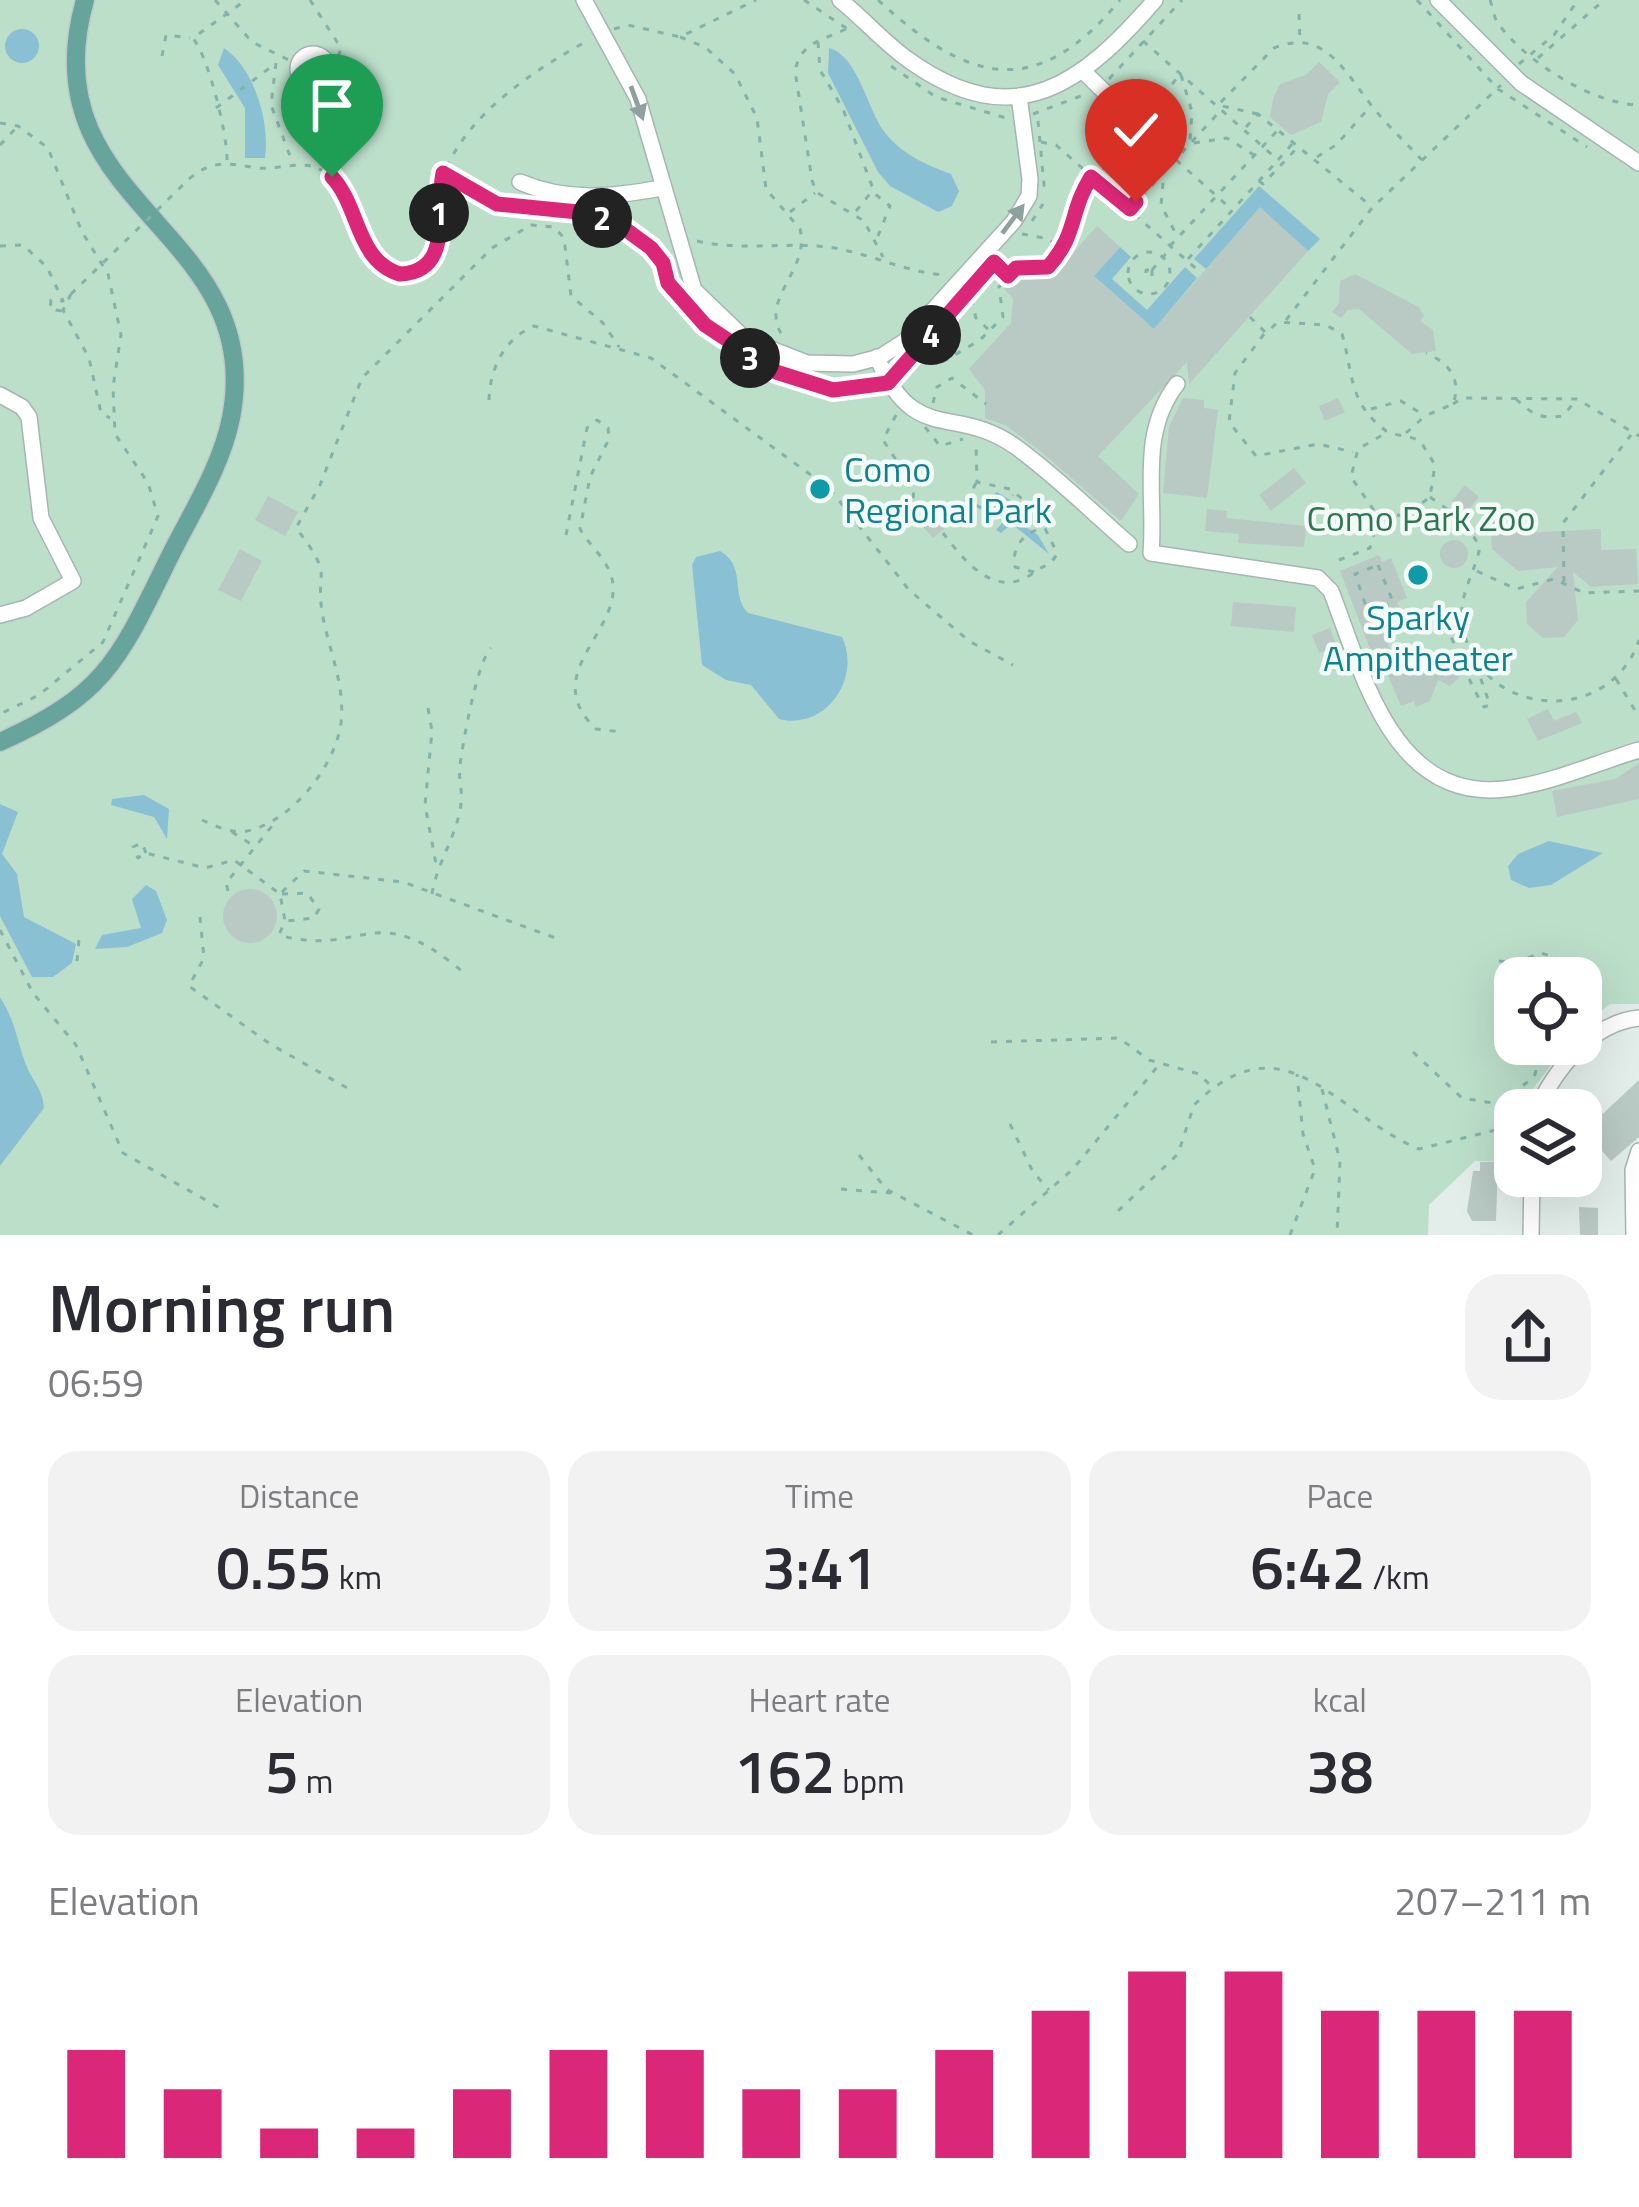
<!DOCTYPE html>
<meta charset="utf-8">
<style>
:root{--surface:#fff;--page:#f2f2f3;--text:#2b2b33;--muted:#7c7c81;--accent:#db2777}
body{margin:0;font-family:"Titillium Web",sans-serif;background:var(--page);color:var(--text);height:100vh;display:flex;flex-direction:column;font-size:45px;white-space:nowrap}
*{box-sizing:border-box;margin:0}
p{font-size:39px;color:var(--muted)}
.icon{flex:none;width:66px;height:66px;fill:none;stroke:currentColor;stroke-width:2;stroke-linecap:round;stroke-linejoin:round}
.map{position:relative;height:1235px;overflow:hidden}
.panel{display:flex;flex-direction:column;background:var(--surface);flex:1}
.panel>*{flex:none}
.fabs{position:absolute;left:1494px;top:957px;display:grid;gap:24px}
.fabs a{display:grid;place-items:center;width:108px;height:108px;border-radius:24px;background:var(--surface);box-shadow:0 12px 48px #0002;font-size:60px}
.pin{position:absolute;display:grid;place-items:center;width:102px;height:102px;color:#fff;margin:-123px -51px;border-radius:50% 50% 50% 0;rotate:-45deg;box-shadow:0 0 12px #0007}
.pin .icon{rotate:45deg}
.km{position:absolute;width:60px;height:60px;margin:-30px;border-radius:50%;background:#222;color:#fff;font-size:33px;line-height:60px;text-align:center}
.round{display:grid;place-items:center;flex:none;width:126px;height:126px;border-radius:36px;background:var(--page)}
.head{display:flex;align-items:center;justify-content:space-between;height:204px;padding:0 48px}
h1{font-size:66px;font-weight:600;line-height:90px}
.metrics{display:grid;grid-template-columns:repeat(3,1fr);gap:18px;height:204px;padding:12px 48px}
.metrics div{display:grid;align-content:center;border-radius:30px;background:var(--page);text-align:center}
.metrics b{font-size:60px;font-weight:600}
.metrics small{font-size:33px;font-weight:400}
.metrics p{font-size:33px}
.chart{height:336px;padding:24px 48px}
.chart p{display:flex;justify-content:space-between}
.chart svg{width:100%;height:216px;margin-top:12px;stroke:var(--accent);stroke-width:6}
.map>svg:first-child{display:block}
.green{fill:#bcdfca}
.water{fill:#8ac0d4}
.building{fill:#b9c9c4}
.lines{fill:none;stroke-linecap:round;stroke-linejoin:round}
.minor-casing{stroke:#a5b6b2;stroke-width:18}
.major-casing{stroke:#c1cac8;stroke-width:21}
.path{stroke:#83b2a9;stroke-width:3;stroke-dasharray:6 9;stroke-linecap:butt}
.minor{stroke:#fff;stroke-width:15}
.major{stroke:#67a59c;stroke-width:18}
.path-bridge{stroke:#83b2a9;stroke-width:3;stroke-dasharray:6 9;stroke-linecap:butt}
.oneway{fill:#90a09e}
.route-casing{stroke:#fff;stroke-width:24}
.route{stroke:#db2777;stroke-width:15}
.culture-dot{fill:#0f9aa8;stroke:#f4faf8;stroke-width:4.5}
.labels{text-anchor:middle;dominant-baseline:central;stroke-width:9;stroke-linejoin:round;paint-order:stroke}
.culture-label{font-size:36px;fill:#0d838f;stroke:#f4faf8;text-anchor:start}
.park-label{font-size:36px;fill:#2b7852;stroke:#f4faf8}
</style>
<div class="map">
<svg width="1639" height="1235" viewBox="0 0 1639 1235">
<rect width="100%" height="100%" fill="#e3eeea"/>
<path class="green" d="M0 0H1639V1004H1610L1581 1027V978H1515V1044H1567L1510 1119 1511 1162 1475 1161 1429 1205 1428 1235H0Z"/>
<path class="water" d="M5 46a17 17 0 1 1 34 0a17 17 0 1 1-34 0Z
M224 48C255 69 270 123 265 158H245V108L218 65Z
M829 48C859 56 867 111 886 134 905 156 925 164 951 174L959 191 952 206 938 212 890 186 878 172 828 73Z
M1259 186 1320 239 1308 251 1260 208 1206 269 1194 259Z
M1120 247 1131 257 1112 279 1147 310 1185 267 1197 278 1144 341 1146 322 1102 283 1076 296Z
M997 492 1028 511 1017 521 1038 535 1049 554 1012 524 1001 533 996 530 1007 517 986 499Z
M720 551C747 566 730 595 748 613L842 637C862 679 825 731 779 719L751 685 726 680 702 665 692 565 696 557Z
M144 795 169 809 167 839 154 817 111 805 112 799Z
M0 804 18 812 2 854 17 874 24 917 76 944 72 963 53 977H32L0 916Z
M1549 841 1603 853 1551 885 1529 888 1511 880 1508 866 1518 854Z
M146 885 156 891 167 920 162 933 127 947 95 949 102 935 141 928 132 899Z
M0 997C16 1023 16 1037 25 1062 31 1080 43 1088 44 1108L0 1166Z"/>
<path class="building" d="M1319 62 1340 82 1328 94 1321 122 1291 135 1270 117 1273 99 1280 84 1306 75Z
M1260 207 1308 251 1189 384 1187 362 1098 456 1139 494 1121 521 1038 449 1005 425 985 418V390L969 369 1011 323 1013 298 1004 289 1020 273 1029 280 1053 276 1097 226 1120 247 1094 276 1154 329Z
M1355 274 1419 307 1424 316 1420 321 1433 330 1436 351 1412 354 1359 309 1348 310 1341 318 1332 312 1339 303 1340 281Z
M1183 398 1204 400V408L1218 410 1207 498 1163 493 1169 427Z
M1338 398 1345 412 1325 421 1319 406Z
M1294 468 1306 483 1271 511 1259 495Z
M1465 485 1479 497 1466 513 1452 501Z
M268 496 298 512 285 536 255 520Z
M1207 509 1227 511 1226 518 1306 526 1304 547 1238 543 1239 534 1205 531Z
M1522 510 1523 533 1601 529V550L1636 549 1638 584 1591 587 1573 572 1578 620 1564 637 1543 638 1527 624 1526 602 1558 567 1518 571 1492 549 1490 512Z
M936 514 947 526 933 538 922 526Z
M1440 554a14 14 0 1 1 28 0a14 14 0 1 1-28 0Z
M240 549 262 561 241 601 218 590Z
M1379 555 1382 562 1391 558 1407 598 1397 602 1400 610 1378 618 1393 657 1417 662 1434 676 1441 661 1451 656 1462 661 1465 672 1450 686 1438 680 1430 701 1416 707 1414 701 1401 706 1379 655 1373 657 1340 571Z
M1233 602 1296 607 1294 632 1231 626Z
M1330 628 1337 647 1319 653 1312 635Z
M1548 709 1554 721 1576 712 1582 723 1538 741 1527 719Z
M1639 763V799L1557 817 1552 791 1615 779Z
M223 916a27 27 0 1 1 54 0a27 27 0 1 1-54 0Z
M1639 1080V1137L1611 1161 1594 1142 1581 1158V1134Z
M1480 1162H1498L1496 1221H1472L1467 1211 1473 1171H1480Z
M1579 1207 1598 1208V1235H1580Z"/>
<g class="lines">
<g class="minor-casing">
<path id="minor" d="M584 0 638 99 694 290 745 339 807 363 853 364 880 357 905 341 1014 221 1029 196 1030 179 1019 96
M840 0C864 19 884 43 910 61 1016 136 1083 83 1155 0
M1438 0 1521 83 1639 163
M298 69a15 15 0 1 1 30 0a15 15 0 1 1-30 0Z
M1085 73 1119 106
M1112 123a26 26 0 1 1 52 0a26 26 0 1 1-52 0Z
M520 182C567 202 612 197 661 188
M877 357C914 447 955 403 1016 447 1056 476 1092 512 1129 544
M1177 384C1138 434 1156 496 1151 553L1318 578 1331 591C1362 671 1392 802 1505 789 1549 784 1596 763 1639 750
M0 395 22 407 29 417 41 518 73 581 26 608 0 615
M1536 1110C1556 1069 1591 1023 1639 1018
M1531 1235 1532 1176
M1634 1235 1633 1170 1639 1151"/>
</g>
<g class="major-casing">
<path id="major" d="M0 742C105 695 119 660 168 560 190 515 221 468 231 418 268 227 26 207 85 0"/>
</g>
<path class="path" d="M215 0 252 42 299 65
M310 0 341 48 324 107 322 168
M804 0 852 32
M878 0C967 82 1035 103 1120 0
M1417 0 1498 89 1587 147
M1490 0C1493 8 1494 20 1500 26 1528 63 1593 104 1639 105
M1299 14 1300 40
M614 29 628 25 680 37 756 0
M846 29C821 41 801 42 795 71L812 180 816 192 864 221 883 257
M680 37 705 47 735 74 757 118 766 189 800 229C811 271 756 300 784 338
M1143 41 1278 160 1293 143
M818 42 820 70 843 109 875 194 890 206 878 236
M162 56 166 35 190 38
M1538 58 1604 0
M276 63 271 105 293 164
M1519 64 1554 35 1578 0
M891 66 936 97 1006 118
M1181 75 1192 112 1190 140
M1109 79 1182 0
M1163 96 1180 74
M216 108 275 64
M1033 114 1086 94
M1258 114 1218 105 1274 48C1327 26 1347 77 1376 111 1390 128 1407 144 1422 160
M1038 121 1045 195
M0 123 18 126 48 148 82 232 108 274 121 335 113 387 115 434 148 483 158 516 103 642 39 695 0 714
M1246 127 1258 114 1371 206
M1041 142 1056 145 1202 274
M1194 143 1227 138 1254 155
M0 145 15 129
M1165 150 1231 209
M1317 157 1336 145 1370 107
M227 160C227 132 209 59 193 38L246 0
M1102 168 1142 178 1164 172 1161 205 1177 236
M444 173 498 204 547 207
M189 179C214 158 228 164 258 168 279 170 302 159 321 170 361 191 358 285 411 274 456 264 432 199 446 169 471 111 536 69 589 40
M1259 181 1263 184 1297 148
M1131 208 1222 109
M575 211C668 231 660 294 728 345
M856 211 873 190
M790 212 815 193
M1032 221 1043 204
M1022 234 1049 239 1061 250
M697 241C741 251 784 242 828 247 870 253 904 272 945 275
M0 246 23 245 47 267 63 301 51 300 50 309 62 311
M1170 246 1277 131
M1128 273a21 21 0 1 1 42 0a21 21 0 1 1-42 0Z
M1188 259 1278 160
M995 264 1012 281
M1152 270 1170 249
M1152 270V276H1146V270Z
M71 294 63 310 89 358 101 413 110 418
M971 299 976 318 989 330
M1250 317 1266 333 1278 322 1326 325 1342 334C1353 371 1348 403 1385 430 1393 437 1410 434 1421 442L1435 465 1430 497 1405 516 1375 512 1351 477 1358 449 1386 433
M1286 320 1372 208 1501 85
M1264 334 1235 373 1229 422 1256 456 1318 444 1353 452
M746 356C790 380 824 392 873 385
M914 357 939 364 980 340 1003 317 999 287 1015 267H1047C1083 228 1070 194 1114 153
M901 369 914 354
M1516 399C1533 415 1540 419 1563 416L1576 400
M489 400C490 368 504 339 534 326L651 358 830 489 909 590 969 641 1013 665
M933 403 937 387 952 378 986 404
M1453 404 1462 398 1577 399 1639 436
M1371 409 1401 401 1422 414
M896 415 883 440 914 487 912 513 925 530
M925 427 940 446 963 439
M1406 433 1425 416 1453 404C1462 379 1449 363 1426 353
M976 483 967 501 988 511 1006 507 1013 495
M1430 497 1464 521 1480 547C1475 572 1460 593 1462 618 1469 716 1608 732 1639 640
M943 533C966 563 997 602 1036 571 1046 564 1052 565 1057 553L1036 510 1010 489 977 482 976 444
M566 535 587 428 597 420 608 428 609 439 590 477 580 529C591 548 610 561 613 584 618 634 539 675 596 729L621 732
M1339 560 1370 548 1379 516
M1378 565 1393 602 1368 612 1355 574Z
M1477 571 1516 589 1554 579 1584 593 1639 591
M1034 572 1015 567C1011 547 1024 533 1042 528
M1564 582 1563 523 1631 435
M1386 605 1391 619 1411 611 1441 617C1458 647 1465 676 1484 707L1490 705 1476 665
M1442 616 1449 610 1461 623
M1441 675 1458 668
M1616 679 1639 717
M428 708 432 731 425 805 436 864
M202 820C216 826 231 834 247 831 291 822 335 767 341 723 345 686 331 656 324 622 312 568 338 582 296 528L320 485 362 378 492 248 531 225 554 227 564 238 571 296 603 323 619 347
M232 832 254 846
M146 853 142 843 133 847 138 858 146 853 205 868 234 860 280 894 285 921 279 935C363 959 373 895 464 973
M228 891 226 883 276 821
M282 892 304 871 403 882 561 940
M282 894 307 893 319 909 314 918 287 921
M432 894C437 862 457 836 461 804 463 791 458 778 460 765 463 742 477 662 491 648
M200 917 204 958 189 986 270 1044 349 1089
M0 930 33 993 76 1045 123 1153 225 1211
M77 961 79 939
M1499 961 1514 963 1541 953 1582 966 1581 990
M991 1042 1119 1038 1149 1060 1199 1074 1213 1088
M1413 1052 1462 1098 1499 1104 1534 1077 1545 1044
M1322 1089 1340 1161 1337 1235
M1010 1124 1033 1172 1049 1190
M859 1155 886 1189 973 1235
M841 1189 891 1193
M1118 1211 1178 1154 1194 1105C1285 1015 1335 1114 1419 1149L1504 1128 1499 1104
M998 1235 1073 1169 1158 1066
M1290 1235 1315 1169 1303 1134 1297 1074"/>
<use href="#minor" class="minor"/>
<use href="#major" class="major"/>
<path class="path-bridge" d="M71 294 189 179"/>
</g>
<defs><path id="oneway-solid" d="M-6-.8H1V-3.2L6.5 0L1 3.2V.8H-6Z" transform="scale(3)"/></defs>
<g class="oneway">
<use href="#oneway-solid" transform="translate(637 103) rotate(70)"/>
<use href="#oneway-solid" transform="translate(1013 219) rotate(-53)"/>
</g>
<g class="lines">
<g class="route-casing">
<path id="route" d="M332 177C360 207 356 261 400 274 454 272 435 210 443 173L497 204 578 212 621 226 651 248 663 263 668 283 705 325 776 372 833 390 888 383 994 262 1008 276 1016 268 1048 267C1078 234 1069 212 1091 177L1130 209 1136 202"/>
</g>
<use href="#route" class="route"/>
</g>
<g class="culture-dot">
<circle cx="820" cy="489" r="12"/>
<circle cx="1418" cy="575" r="12"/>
</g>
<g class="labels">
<g class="culture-label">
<text x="844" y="468">Como<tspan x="844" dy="41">Regional Park</tspan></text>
<text x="1418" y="616" text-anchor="middle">Sparky<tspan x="1418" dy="41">Ampitheater</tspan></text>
</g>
<g class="park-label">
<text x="1421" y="517">Como Park Zoo</text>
</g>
</g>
</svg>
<div class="fabs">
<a><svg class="icon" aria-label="locate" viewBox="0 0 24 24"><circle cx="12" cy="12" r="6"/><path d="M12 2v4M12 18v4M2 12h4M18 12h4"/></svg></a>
<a><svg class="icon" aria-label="layers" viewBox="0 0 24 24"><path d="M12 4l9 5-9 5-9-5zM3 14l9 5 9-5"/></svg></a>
</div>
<div class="pin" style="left:332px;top:177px;background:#1e9e55"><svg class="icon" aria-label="arrive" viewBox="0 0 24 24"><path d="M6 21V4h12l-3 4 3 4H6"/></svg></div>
<div class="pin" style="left:1136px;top:202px;background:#d93025"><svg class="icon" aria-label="check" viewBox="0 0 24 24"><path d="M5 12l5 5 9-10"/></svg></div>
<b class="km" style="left:439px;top:213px">1</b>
<b class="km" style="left:602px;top:218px">2</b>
<b class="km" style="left:750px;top:358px">3</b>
<b class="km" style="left:931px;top:335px">4</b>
</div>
<section class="panel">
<div class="head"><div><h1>Morning run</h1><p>06:59</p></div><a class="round"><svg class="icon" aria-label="share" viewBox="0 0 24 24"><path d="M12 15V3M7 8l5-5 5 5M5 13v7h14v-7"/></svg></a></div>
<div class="metrics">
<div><p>Distance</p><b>0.55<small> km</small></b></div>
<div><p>Time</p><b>3:41</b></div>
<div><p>Pace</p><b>6:42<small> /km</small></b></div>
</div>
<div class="metrics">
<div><p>Elevation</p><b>5<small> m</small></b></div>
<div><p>Heart rate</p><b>162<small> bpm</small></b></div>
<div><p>kcal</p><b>38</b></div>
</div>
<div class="chart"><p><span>Elevation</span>207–211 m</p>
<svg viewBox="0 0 160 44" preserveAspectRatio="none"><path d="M5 44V22M15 44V30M25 44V38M35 44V38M45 44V30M55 44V22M65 44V22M75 44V30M85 44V30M95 44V22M105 44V14M115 44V6M125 44V6M135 44V14M145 44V14M155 44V14"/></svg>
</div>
</section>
